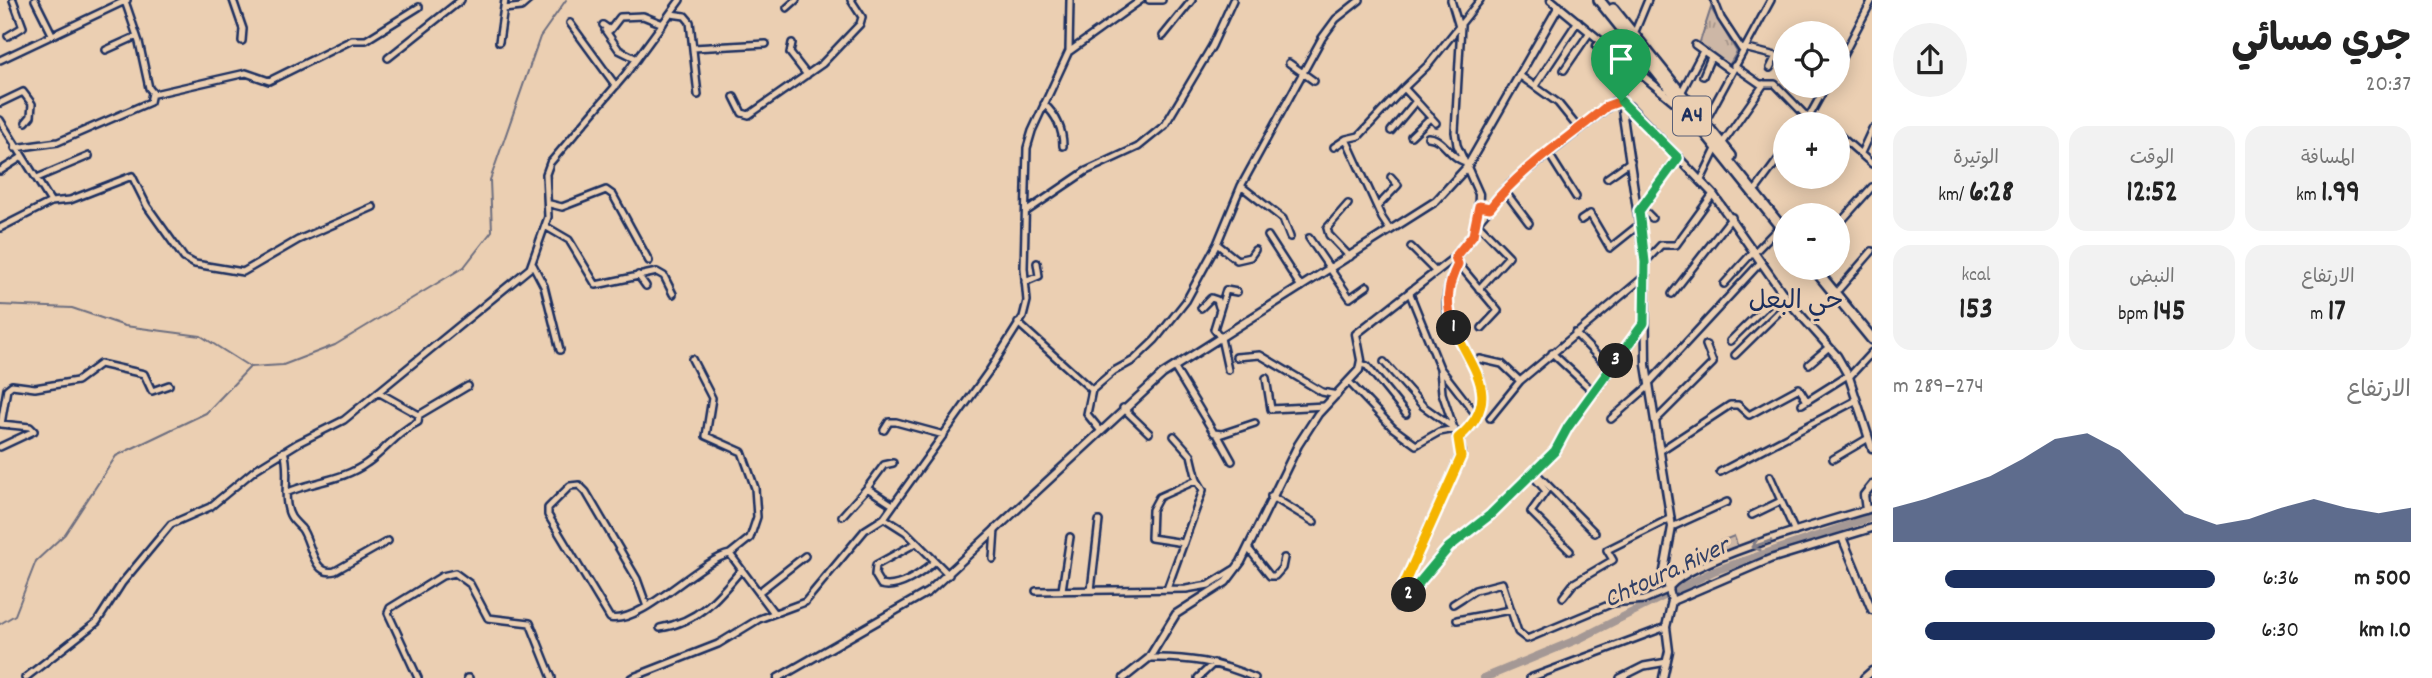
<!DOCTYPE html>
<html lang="ar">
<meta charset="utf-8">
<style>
:root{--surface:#fff;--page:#f2f2f2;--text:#222;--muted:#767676;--accent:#1b2f5e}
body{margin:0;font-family:Dekko,"Playpen Sans Arabic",sans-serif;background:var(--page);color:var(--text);direction:rtl;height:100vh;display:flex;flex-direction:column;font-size:26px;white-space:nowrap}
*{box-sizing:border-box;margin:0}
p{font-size:23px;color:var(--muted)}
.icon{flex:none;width:38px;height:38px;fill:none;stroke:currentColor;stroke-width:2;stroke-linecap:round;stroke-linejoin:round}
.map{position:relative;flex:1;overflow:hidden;direction:ltr}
.sheet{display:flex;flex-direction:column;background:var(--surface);width:560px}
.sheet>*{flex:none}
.controls{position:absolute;left:1773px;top:21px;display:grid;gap:14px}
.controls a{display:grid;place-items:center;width:77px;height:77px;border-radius:50%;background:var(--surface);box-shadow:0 4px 18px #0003;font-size:35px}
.pin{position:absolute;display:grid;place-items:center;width:60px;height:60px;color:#fff;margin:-72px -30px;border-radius:50% 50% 50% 0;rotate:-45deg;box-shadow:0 0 7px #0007}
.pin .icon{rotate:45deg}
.km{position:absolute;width:35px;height:35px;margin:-18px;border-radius:50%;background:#222;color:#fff;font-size:19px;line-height:35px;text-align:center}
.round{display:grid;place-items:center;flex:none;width:74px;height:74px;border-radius:37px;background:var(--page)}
.summary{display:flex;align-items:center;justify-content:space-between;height:119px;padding:0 21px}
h1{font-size:38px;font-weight:700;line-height:52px}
.metrics{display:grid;grid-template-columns:repeat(3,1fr);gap:10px;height:119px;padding:7px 21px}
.metrics div{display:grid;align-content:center;border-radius:18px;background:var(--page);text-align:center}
.metrics b{font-size:30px;font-weight:700}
.metrics small{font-size:19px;font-weight:400}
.metrics p{font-size:19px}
.chart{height:196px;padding:14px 21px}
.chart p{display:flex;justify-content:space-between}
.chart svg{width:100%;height:126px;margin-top:7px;fill:var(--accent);opacity:.7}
ul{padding:0 21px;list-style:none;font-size:23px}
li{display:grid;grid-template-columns:112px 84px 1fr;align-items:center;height:52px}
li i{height:18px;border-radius:9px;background:var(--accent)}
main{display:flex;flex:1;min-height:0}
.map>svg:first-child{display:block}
.green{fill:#cdb7a6;stroke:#747382;stroke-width:2}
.park{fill:url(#park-tufts);stroke:#747382;stroke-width:2}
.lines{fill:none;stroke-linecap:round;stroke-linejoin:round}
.stream{stroke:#6d6e7f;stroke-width:2}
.river{stroke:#a49895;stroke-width:8}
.minor-casing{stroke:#1b2f5e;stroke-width:10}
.tertiary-casing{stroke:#1b2f5e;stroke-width:11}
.trunk-casing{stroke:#1b2f5e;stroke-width:14}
.minor{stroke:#ebcfb2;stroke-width:5}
.tertiary{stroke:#ebcfb2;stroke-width:6}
.trunk{stroke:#ebcfb2;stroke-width:9}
.oneway{stroke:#837f88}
.split-1-casing{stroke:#fff;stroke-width:14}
.split-2-casing{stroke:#fff;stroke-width:14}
.split-3-casing{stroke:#fff;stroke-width:14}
.split-4-casing{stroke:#fff;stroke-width:14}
.split-1{stroke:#f0652b;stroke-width:9}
.split-2{stroke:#f5b400;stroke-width:9}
.split-3{stroke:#22a559;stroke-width:9}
.split-4{stroke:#22a559;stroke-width:9}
.labels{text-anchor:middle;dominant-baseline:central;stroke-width:6;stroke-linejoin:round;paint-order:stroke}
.shield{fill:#ebcfb2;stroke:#595f77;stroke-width:2}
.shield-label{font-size:23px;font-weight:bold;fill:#1b2f5e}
.neighbourhood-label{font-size:26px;fill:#1b2f5e;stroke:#ebcfb2}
.water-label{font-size:26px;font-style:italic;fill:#303f66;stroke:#ebcfb2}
</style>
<main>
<section class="sheet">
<div class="summary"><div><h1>جري مسائي</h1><p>20:37</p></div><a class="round"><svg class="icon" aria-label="share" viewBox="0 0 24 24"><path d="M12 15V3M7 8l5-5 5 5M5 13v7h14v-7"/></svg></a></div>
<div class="metrics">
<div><p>المسافة</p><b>1.99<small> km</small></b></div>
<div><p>الوقت</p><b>12:52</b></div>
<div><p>الوتيرة</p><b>6:28<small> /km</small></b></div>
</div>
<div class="metrics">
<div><p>الارتفاع</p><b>17<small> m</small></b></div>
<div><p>النبض</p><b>145<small> bpm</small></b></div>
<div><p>kcal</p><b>153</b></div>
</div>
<div class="chart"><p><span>الارتفاع</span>274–289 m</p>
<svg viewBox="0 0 160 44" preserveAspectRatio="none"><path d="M0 44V32L10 29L20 25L30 21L40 15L50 8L60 6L70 12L80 23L90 34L100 38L110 36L120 32L130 29L140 32L150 34L160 32V44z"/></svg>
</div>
<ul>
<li><b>500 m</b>6:36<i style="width:84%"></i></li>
<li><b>1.0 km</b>6:30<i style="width:90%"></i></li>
</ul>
</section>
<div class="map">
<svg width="1872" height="678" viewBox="0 0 1872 678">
<defs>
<pattern id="park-tufts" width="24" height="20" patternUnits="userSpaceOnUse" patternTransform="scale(1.75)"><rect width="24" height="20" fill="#cdb7a6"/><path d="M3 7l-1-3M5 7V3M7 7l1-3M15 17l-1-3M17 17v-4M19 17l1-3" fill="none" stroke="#a6958a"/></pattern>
</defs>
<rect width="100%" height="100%" fill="#ebcfb2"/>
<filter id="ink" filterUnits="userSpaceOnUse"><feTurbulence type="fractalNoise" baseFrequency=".0143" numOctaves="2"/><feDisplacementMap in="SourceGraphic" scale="14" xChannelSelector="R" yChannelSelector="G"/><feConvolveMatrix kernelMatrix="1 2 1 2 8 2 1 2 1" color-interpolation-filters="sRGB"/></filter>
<g filter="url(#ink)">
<path class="green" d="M1734 536 1738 547 1719 555 1714 544Z"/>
<path class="park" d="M1711 8 1737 52 1728 67 1699 45Z"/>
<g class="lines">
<path class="stream" d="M0 305 72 308 125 326 201 336 250 367 283 365 335 345 464 267 492 231 490 180 540 37 566 0
M0 624 15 615 36 561 65 534 116 456 206 413 249 368"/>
<path class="river" d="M1484 678 1581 638 1714 571 1872 517"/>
<g class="minor-casing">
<path id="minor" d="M35 0 52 34
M233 0 243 29 242 41
M1149 0H1162
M1451 0 1459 27
M1714 0 1721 18 1742 50
M125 1 139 42 149 88 154 94 246 73 269 81 352 40H366L419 7
M787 8 796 0
M504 9 521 7 529 0
M671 14 685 16 690 22 698 95
M570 23 616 86
M603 25 610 30 620 17 643 16 663 24
M1461 25 1455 132 1457 145 1467 167
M605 30 619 50 637 59
M1634 34 1648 0
M8 36 23 27 13 0
M1163 36 1192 0
M499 42 505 0
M792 43 790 53 807 75
M1695 45 1731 71
M693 48 766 44
M1744 48 1776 56 1770 68
M106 50 137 36
M1070 51 1141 0
M388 58 461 0
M0 60 127 0
M1289 63 1314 81
M1838 65 1872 0
M1734 66 1760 84H1775L1809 119
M1564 70 1590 32
M1519 75 1558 103 1579 129
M1703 76 1711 57
M1535 86 1578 21
M1681 93 1703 51
M734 97 742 113 749 115 822 64 860 24 862 17 851 0
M1416 101 1436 123
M0 103 23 92 32 104 31 116 26 122
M1044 104C1056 115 1063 130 1063 146
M1810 117 1822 124
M0 120 51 202
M1705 122 1771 0
M1805 124 1826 86
M1391 131 1416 101 1404 88 1429 64 1480 0
M1838 134 1872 164
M1411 136 1431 117
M1428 137C1444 138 1449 157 1463 161
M1346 139 1382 218 1390 230
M1722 144 1764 84
M1334 147 1346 139 1359 136 1404 88
M15 148 58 142 150 102 152 93
M1861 153 1872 129
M1549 154 1576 197
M0 171 22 157
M37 178 89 156
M1607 178 1631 161
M1805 179 1807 177
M1701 180 1717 147
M1241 186 1283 219 1290 237
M1757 188 1785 150
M1504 190 1529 223
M550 204 562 207 606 190 613 195 649 261
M1348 204 1327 228 1329 235 1350 257
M1378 206 1398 185 1391 177
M1642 208 1652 218
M1027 211 1086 171 1138 147 1165 125 1212 46 1233 0
M1639 211 1678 158
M1581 220 1590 214 1610 248 1640 224
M1478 224 1509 256 1479 289
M1838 225 1872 187
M545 226 569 240 596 285 657 272 664 276 673 294
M0 228 51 202 70 200 132 176 147 206 184 258 195 264 243 272 298 240 373 207
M1268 236 1301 287
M1309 238 1350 298 1367 286
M1217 244 1237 260 1250 257 1255 250
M1411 247 1436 272
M1755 252 1780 226
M1457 262 1498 311 1482 328
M1645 262 1661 245H1676L1713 194
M1458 264C1451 277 1444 296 1447 311 1459 357 1513 392 1459 438
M533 265 544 286 560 350
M638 275 646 286
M1025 282 1039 276 1037 263
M1724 284 1754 251
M1839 289 1872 251
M1672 294 1732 217
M1201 308 1211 298 1217 300 1219 307
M1018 323 1092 390 1087 414 1100 430
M1575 333 1610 369
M1730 341 1781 291
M1552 353 1594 392
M1735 355 1789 302
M1236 357 1260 355 1322 392 1337 395
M692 359 712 398 706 436 742 452 755 488 757 517 750 538 730 554 774 613
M1384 362 1423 406 1455 429
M1474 362 1480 359 1502 364 1520 381
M1361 364 1367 366 1406 414
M1809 364 1829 347
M1174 367 1214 433 1222 434 1255 423
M1440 368 1474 412
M1228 370 1221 338 1214 329 1226 290 1237 292
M1849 377 1872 352
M1266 378 1271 409 1325 406
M1349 382 1393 428 1416 445 1439 432 1455 429
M1649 383 1761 262
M1092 390 1114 371 1134 360 1155 340 1186 301 1217 244 1241 186 1322 38 1336 19 1360 0
M378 392 419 415 468 386
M1802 404 1848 375
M1123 408 1149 433
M1490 418 1520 381 1645 276
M1611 419 1649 386
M1655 421 1713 363 1706 345
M884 430 889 422H896L944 435
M1217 434 1232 461
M1174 436 1191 455 1197 480
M0 447 34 431 30 427 1 424 7 389 12 385 35 388 77 381 100 364 144 374 152 391 169 385
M284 451C290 470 284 487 287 505 289 517 293 520 301 528 311 539 312 577 335 571L388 541
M1660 451 1730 405H1738L1749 415 1799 388 1807 401
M1833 459 1867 439
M1720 472 1855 401
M1536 473 1595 533
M1533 476 1546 491 1531 512 1570 551
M1770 476 1795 532
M867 488 884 465 893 463
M286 493C313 481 342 481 367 463 385 451 397 432 418 422L419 415
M1271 496 1314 522
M1752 515 1781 501
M842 516 867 488 893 505
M884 518 906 532 949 575
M1672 527 1727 502
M916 543 876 565 875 575 881 585C898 590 922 573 934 562
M1248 548 1270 576H1275L1282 568 1284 558
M993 559 995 529
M1167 589 1203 490 1197 480 1159 497 1152 510 1151 538 1184 543
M1062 590 1070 537
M1091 590 1099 521
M1036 591 1186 589 1209 585 1233 570
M759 592 805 556
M1563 597 1574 583 1613 560 1607 550 1671 518
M1397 600 1410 594 1449 547 1490 515 1555 451 1568 427 1644 323
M646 604 637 579 586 492 579 485 570 486 548 508V515L610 618C641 625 699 560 730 554
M1453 604 1475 590 1502 583 1518 632 1527 639 1613 603 1644 600 1670 589
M1398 607 1397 600 1462 452 1442 393 1440 368 1410 294
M1457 620 1510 610
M660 628C698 622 718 598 741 570
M1149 658C1187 657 1220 662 1255 678
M25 678 97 622 122 583 171 524 210 507 256 469 298 443 344 420 530 268 548 217 546 174 550 163 625 75 680 0
M418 678 388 613 390 608 442 576 455 573 470 584 488 618 530 623 552 678
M467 678H469
M631 678 718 644 759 619 805 602 865 530 884 518 989 371 1023 317 1027 301 1024 268 1027 148 1032 131 1069 51 1070 0
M1198 678 1214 663
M1530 678 1666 627
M1620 678 1644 666 1667 662"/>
</g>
<g class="tertiary-casing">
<path id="tertiary" d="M1551 0 1682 108
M1602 41 1597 46 1619 90 1645 262 1646 365 1672 527 1664 571 1672 601 1666 627 1669 651 1663 678
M1478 221 1479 194 1467 167 1559 6
M1866 510 1864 495 1872 485
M1842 537 1872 610
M1670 586C1696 557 1829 521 1872 508
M1672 601 1770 559 1872 528
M778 678 928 592 1163 374 1436 201 1467 167
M1124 678 1149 658 1176 614 1226 582 1241 562 1298 445 1318 414 1359 370 1361 360 1356 334 1455 257 1473 235 1478 221 1510 184 1614 102 1629 106 1713 194 1789 302 1837 356 1849 377 1872 448
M1864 678 1872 671"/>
</g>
<g class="trunk-casing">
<path id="trunk" d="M1599 0 1785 232
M1613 9 1731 156
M1814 268 1872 339"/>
</g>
<use href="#minor" class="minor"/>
<use href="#tertiary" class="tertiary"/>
<use href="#trunk" class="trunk"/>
</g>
<defs><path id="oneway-shaft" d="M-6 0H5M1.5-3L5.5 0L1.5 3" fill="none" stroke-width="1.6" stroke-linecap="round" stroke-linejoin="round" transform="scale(1.75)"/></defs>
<use class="oneway" href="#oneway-shaft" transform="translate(1761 544) rotate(161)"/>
</g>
<g class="lines" filter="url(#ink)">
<g class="split-1-casing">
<path id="split-1" d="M1454 328C1445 305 1447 286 1458 264L1455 257 1473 235 1479 206 1490 208C1522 167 1568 139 1607 106L1621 101"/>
</g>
<g class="split-2-casing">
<path id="split-2" d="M1409 595 1397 600 1461 457 1458 438C1505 399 1471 368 1454 328"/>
</g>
<g class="split-3-casing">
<path id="split-3" d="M1409 595 1449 547 1490 515 1555 451 1568 427 1616 361"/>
</g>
<g class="split-4-casing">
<path id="split-4" d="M1616 361 1644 323 1645 262 1639 211 1678 158 1621 101"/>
</g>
<use href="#split-1" class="split-1"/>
<use href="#split-2" class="split-2"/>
<use href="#split-3" class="split-3"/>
<use href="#split-4" class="split-4"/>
</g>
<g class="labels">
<rect class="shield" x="1673" y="96.5" width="38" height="39" rx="5"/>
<g class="shield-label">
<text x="1692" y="116">A4</text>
</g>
<g class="neighbourhood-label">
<text x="1796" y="302">حي البعل</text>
</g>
<g class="water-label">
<text transform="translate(1667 574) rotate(-25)">Chtoura River</text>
</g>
</g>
</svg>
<div class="controls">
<a><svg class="icon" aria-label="locate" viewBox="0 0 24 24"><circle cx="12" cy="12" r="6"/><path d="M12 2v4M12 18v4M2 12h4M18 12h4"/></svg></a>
<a>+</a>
<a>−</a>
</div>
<div class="pin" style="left:1621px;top:101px;background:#1e9e55"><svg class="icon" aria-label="arrive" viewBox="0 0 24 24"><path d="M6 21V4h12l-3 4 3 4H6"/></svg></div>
<b class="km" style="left:1454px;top:328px">1</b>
<b class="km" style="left:1409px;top:595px">2</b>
<b class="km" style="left:1616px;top:361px">3</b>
</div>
</main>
